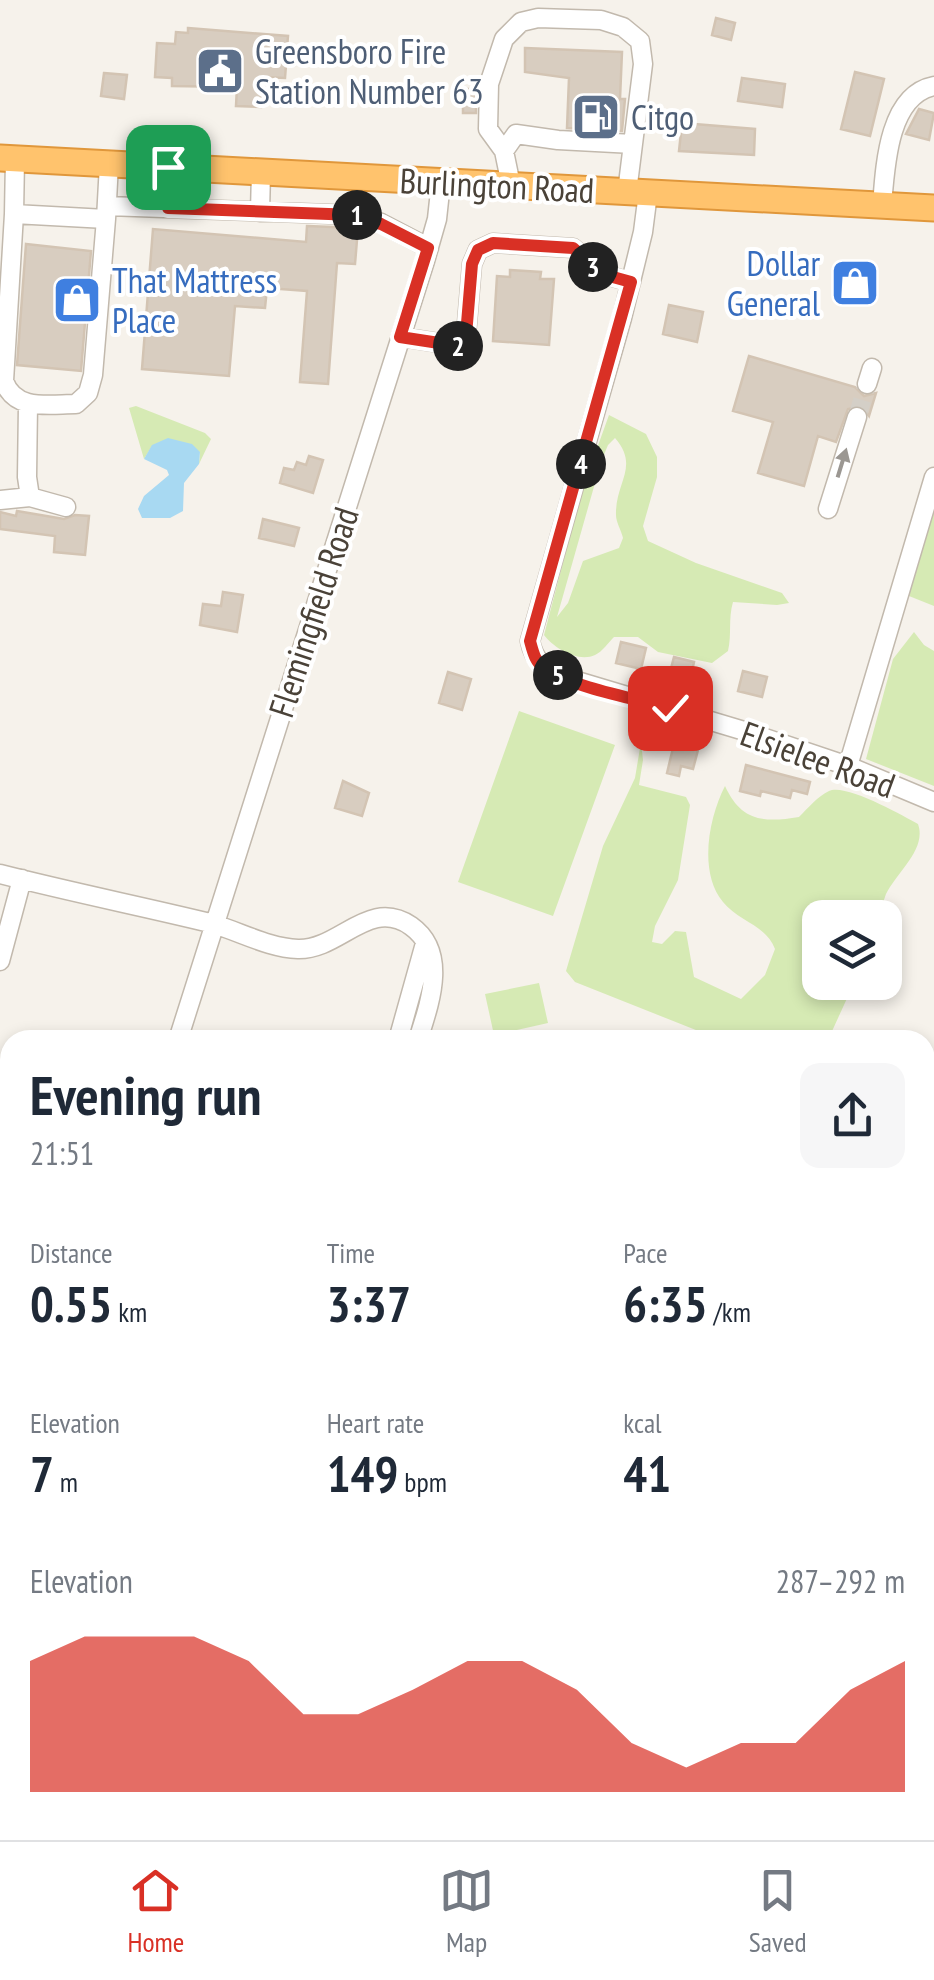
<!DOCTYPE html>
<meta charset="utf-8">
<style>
:root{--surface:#fff;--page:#f6f6f7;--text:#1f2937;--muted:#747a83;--line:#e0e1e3;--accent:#d93025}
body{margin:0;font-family:"PT Sans Narrow",sans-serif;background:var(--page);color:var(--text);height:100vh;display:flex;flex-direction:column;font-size:38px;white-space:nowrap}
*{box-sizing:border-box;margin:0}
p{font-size:32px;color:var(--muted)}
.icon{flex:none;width:55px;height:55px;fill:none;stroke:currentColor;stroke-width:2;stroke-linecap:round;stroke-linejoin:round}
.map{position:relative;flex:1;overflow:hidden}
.panel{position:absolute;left:0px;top:1030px;width:935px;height:810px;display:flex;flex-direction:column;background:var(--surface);border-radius:30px 30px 0 0;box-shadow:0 5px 15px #0003}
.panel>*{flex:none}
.fabs{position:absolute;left:802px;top:900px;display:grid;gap:20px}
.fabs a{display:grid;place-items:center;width:100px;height:100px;border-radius:20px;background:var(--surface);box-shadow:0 5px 15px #0003;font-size:50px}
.pin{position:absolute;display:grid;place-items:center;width:85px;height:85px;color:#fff;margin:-42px;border-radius:20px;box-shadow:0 5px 15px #0006}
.km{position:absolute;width:50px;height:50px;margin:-25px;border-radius:50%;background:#222;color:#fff;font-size:28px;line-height:50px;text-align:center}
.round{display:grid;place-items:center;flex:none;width:105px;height:105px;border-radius:20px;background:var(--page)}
.head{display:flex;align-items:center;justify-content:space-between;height:170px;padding:0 30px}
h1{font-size:55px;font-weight:600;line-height:75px}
.stats{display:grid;grid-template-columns:repeat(3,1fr);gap:15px;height:170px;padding:10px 30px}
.stats div{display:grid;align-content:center}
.stats b{font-size:50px;font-weight:600}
.stats small{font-size:28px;font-weight:400}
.stats p{font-size:28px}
.chart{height:280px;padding:20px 30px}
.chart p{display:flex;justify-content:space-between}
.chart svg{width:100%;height:180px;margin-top:10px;fill:var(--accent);opacity:.7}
.dock{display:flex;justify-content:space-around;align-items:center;height:140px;border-top:2px solid var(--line);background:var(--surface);font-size:28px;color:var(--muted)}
.dock a{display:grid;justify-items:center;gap:5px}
.dock .selected{color:var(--accent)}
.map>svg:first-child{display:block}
.residential{fill:#eae3d9}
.green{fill:#d6eab4;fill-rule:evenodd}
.water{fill:#a8d9f2}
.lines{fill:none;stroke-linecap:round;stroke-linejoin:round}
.stream{stroke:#a8d9f2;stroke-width:5}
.building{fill:#d8cdc0;stroke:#d3c4b3;stroke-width:2.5}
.minor-tunnel{stroke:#d4cfc7;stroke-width:18;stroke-dasharray:18 9;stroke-linecap:butt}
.minor-casing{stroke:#c2b9ad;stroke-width:21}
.highway-casing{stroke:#e0973b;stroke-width:29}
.minor{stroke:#fff;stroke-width:18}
.highway{stroke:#ffc36d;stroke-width:25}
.oneway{fill:#9b9792}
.route-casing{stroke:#fff;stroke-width:20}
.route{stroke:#d93025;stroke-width:12}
.labels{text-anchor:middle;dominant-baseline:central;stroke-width:8;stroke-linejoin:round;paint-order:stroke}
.service-label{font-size:35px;fill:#4e5e75;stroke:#fff;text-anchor:start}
.street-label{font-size:35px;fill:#4a4238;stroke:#fff}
.shop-label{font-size:35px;fill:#366cbe;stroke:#fff;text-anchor:end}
</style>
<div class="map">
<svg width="934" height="1840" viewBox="0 0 934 1840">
<rect width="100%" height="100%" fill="#f6f2eb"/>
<path class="residential" d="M925 1623 934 1625V1840H208L211 1830H925Z"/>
<path class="green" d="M136 406 205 433 211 439 199 464 200 452 152 446 144 459 129 408Z
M609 415 646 434 657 457V477L643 526 648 541 696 563 782 593 789 603 777 605 733 602C728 619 732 634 728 651L712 663 658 652 638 637H614C609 642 602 652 595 655 578 663 554 648 544 635L582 490ZM615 438C640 467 615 482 616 515 616 522 621 530 623 538L619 548 583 561 568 603 557 617 601 462 608 445Z
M934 506V606L909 596 911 574Z
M914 632 924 645 934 651V786L866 759 893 659Z
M519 711 615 745 553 916 458 882Z
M641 742 643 760 639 785 686 797 690 805 678 880 655 926 652 942 662 944 675 931 686 932 694 977 741 999 765 975 775 949C766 925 738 921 723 902 698 872 709 817 725 786 741 821 763 823 799 817 808 808 818 796 829 791 845 783 902 815 918 824 927 849 897 872 886 894 883 902 881 910 879 917L820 918V982L854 983 828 1040H721L575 982 566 971 603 846 635 778Z
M539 983 548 1023 494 1035 485 994Z"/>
<path class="water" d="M168 438 192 444 200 452 199 464 184 483 183 511 170 518H142L138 509 144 496 169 475 167 470 144 459 152 445Z"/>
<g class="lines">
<path class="stream" d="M925 1408 934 1409
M0 1667 10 1663"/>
</g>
<path class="building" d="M716 18 735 23 731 40 712 35Z
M188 28 288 36 287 48 296 49 295 65H286L285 78 263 77 261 107 236 106 237 87 172 86V78L155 77 157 43 175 44 176 32 188 33Z
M525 48 622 52 620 99H625L622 131 567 128 569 78 525 72Z
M855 72 884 79 870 136 841 129Z
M104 73 127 75 124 99 101 96Z
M742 78 785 84 782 107 738 101Z
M463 89H476V113H463Z
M919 109 934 113 929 140 906 134Z
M682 123 755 129 754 155 679 151Z
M307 226 358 228 355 264 337 263 328 384 300 382 307 291 267 288 265 308 235 306 229 376 142 369 153 229 306 242Z
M26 244 91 251 81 371 17 365Z
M510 270 541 272 540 279H554L549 345 493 341 497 276 510 277Z
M669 305 703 312 697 342 663 334Z
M749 356 855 387 864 396 876 393 869 416 862 406 848 409 836 442 818 436 804 486 758 473 773 422 733 411Z
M309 456 323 460 313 493 280 483 284 468 294 470 297 462 306 465Z
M17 511 64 519 75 515 89 516 85 555 54 552 55 536 0 529V512L16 516Z
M263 519 299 528 294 546 259 538Z
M223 592 243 595 237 632 200 625 203 604 221 606Z
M621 642 646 648 641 669 616 663Z
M674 657 694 662 690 681 669 676Z
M743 671 767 677 762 697 738 691Z
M448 672 471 679 462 710 439 703Z
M674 744 698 750 693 769 681 766 679 776 667 773Z
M746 765 810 782 807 794 792 790 790 798 761 791 760 796 740 791Z
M343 781 369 793 362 816 335 808Z"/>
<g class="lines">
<path class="minor-tunnel" d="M857 417 867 384"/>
<g class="minor-casing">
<path id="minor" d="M504 151 516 134 558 140 633 144
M15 159 14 214 106 219 109 164
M511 185 504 151 488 129 489 84 504 39 521 22 538 18 601 20 623 27 640 41 643 64 627 192
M648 193 643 232 622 318 530 641C534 662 545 668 564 677L741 730 848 766 934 802
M107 206 357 215 381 223 429 248
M882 206C885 167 888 95 934 86
M168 208 169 167
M260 212 261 172
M14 214 4 381C15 412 50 404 76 404L88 393 93 375 106 219
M401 337 465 347 472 264 478 250 493 243 573 248 602 274 631 282
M867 384 872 368
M28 404 27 477 30 497 66 507
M0 500 30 497
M828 509 857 417
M848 766 934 477
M0 874C70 892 140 906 210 923 239 931 268 948 298 949 340 950 369 897 411 926 449 953 429 1005 418 1040
M0 961 22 879
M178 1040 425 261 437 219 441 182
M398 1040 424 947
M0 1291 10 1294
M925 1719 934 1722
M70 1830 71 1840
M606 1830 624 1838
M288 1840 294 1830
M757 1840 761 1830"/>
</g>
<g class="highway-casing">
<path id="highway" d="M0 158 934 208"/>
</g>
<use href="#minor" class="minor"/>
<use href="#highway" class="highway"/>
</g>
<defs><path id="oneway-solid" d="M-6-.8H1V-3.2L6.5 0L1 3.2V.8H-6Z" transform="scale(2.5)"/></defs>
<use class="oneway" href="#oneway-solid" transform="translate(842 463) rotate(-73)"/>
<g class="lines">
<g class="route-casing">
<path id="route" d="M168 167V208L356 215 381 224 428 248 400 337 465 347 472 264 478 250 493 243 573 248 602 274 631 282 530 641C533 652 535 662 545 669 572 687 637 699 670 708"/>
</g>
<use href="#route" class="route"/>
</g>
<defs>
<g id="civic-square" transform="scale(2.5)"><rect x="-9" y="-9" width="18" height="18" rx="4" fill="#5c6f8a" stroke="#fff"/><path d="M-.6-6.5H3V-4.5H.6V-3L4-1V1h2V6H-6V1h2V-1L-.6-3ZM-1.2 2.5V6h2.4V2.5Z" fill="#fff"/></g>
<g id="fuel-square" transform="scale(2.5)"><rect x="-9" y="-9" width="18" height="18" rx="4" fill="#5c6f8a" stroke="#fff"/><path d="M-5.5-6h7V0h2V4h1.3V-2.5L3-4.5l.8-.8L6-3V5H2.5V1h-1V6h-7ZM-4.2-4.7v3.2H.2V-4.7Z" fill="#fff"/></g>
<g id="shop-square" transform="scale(2.5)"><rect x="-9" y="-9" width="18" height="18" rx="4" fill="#3f7fe0" stroke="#fff"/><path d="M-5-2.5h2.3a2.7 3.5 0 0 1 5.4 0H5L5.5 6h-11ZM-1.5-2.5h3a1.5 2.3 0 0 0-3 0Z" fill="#fff"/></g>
</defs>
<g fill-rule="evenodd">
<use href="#civic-square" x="220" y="71"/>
<use href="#fuel-square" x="596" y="117"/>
<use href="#shop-square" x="855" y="283"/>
<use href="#shop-square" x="77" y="300"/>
</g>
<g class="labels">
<g class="service-label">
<text x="255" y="51">Greensboro Fire<tspan x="255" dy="40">Station Number 63</tspan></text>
<text x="631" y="117">Citgo</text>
</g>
<g class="street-label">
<text transform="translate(497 185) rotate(3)">Burlington Road</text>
<text transform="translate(313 612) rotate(-72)">Flemingfield Road</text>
<text transform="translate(818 759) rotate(20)">Elsielee Road</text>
</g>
<g class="shop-label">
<text x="820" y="263">Dollar<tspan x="820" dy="40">General</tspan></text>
<text x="112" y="280" text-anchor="start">That Mattress<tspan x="112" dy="40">Place</tspan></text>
</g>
</g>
</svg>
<div class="fabs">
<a><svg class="icon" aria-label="layers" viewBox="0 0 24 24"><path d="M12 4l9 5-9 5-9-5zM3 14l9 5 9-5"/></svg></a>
</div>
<div class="pin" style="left:168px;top:167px;background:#1e9e55"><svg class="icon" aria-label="arrive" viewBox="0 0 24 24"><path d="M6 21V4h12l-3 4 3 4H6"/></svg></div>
<div class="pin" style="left:670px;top:708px;background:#d93025"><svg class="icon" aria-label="check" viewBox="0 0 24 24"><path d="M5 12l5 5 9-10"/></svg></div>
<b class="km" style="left:357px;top:215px">1</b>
<b class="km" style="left:458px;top:346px">2</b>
<b class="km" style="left:593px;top:267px">3</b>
<b class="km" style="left:581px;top:464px">4</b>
<b class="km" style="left:558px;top:675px">5</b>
<section class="panel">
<div class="head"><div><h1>Evening run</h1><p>21:51</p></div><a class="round"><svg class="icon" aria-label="share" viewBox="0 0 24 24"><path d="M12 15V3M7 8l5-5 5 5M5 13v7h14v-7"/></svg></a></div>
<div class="stats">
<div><p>Distance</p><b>0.55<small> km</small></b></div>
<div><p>Time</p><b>3:37</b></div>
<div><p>Pace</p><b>6:35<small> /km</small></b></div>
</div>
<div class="stats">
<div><p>Elevation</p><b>7<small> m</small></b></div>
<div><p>Heart rate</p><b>149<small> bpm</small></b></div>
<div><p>kcal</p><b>41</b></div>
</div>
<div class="chart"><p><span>Elevation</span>287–292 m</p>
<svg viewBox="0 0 160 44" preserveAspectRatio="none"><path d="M0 44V12L10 6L20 6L30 6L40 12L50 25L60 25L70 19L80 12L90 12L100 19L110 32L120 38L130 32L140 32L150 19L160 12V44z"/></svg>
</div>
</section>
</div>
<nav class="dock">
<a class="selected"><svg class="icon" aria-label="home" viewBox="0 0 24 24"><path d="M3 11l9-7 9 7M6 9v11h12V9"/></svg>Home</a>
<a><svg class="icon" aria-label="map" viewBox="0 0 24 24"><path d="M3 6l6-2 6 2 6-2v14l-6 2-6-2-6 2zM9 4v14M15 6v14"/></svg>Map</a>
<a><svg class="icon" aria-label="saved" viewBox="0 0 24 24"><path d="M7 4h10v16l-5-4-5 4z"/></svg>Saved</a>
</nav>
